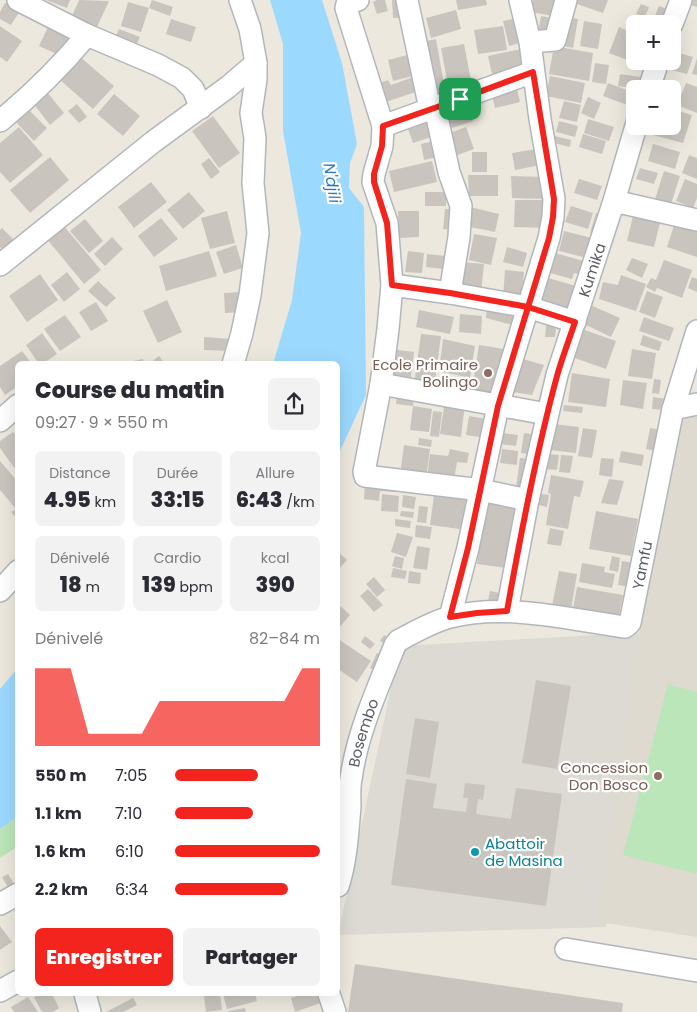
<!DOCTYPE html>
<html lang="fr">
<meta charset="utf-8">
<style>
:root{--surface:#fff;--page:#f2f2f3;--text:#2b2b33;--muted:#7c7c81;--accent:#f3241e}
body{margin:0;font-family:Poppins,sans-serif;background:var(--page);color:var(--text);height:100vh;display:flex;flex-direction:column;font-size:19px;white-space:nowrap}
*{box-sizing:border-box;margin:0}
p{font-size:16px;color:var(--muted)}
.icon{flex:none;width:28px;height:28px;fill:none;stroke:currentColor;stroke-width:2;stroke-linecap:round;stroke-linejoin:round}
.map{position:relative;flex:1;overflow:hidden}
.side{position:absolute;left:15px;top:361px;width:325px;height:635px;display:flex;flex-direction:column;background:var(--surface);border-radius:8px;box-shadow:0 5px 20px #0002}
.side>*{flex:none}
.fabs{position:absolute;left:626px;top:15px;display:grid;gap:10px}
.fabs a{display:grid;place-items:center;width:55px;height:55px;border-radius:8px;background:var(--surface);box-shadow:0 5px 20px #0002;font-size:25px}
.pin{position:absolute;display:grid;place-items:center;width:42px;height:42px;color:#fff;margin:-21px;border-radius:10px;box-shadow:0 2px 8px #0006}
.round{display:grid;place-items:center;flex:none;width:52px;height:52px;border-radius:8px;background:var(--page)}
.overview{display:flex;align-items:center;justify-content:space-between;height:85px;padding:0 20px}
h1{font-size:22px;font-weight:800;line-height:38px}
.metrics{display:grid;grid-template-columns:repeat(3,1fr);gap:8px;height:85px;padding:5px 20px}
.metrics div{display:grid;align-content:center;border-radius:8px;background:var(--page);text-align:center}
.metrics b{font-size:21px;font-weight:800}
.metrics small{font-size:14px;font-weight:400}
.metrics p{font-size:14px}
.chart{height:140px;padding:10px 20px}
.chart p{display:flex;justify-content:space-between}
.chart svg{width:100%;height:90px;margin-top:5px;fill:var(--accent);opacity:.7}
.primary-button{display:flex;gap:10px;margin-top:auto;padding:10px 20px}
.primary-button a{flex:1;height:58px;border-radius:8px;background:var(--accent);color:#fff;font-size:20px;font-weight:800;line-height:58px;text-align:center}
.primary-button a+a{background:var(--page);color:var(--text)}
ul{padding:0 20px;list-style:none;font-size:16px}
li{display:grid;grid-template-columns:80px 60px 1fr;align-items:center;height:38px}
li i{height:12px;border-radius:6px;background:var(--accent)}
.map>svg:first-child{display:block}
.industrial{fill:#dcdad3}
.education{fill:#dedacf}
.green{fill:#bbe6b9}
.water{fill:#9cd9ff}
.building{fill:#c9c5be}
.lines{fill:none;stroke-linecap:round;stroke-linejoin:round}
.minor-casing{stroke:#b2b6bb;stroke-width:24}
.minor{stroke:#fff;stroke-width:21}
.route-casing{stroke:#fff;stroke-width:10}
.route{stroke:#f3241e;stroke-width:6}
.education-dot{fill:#8d6e63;stroke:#fff;stroke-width:2}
.culture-dot{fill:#0f9aa8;stroke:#fff;stroke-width:2}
.labels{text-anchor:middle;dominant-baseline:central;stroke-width:4.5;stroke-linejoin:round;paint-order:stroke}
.street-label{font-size:15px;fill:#585c61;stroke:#fff}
.education-label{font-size:15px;fill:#785e54;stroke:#fff;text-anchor:end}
.culture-label{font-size:15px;fill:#0d838f;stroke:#fff;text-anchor:start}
.water-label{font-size:16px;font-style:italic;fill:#347ab6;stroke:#fff}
</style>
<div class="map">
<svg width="697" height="1012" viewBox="0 0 697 1012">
<rect width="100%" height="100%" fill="#ece8de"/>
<path class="industrial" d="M650 632 606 927 338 935 400 646Z"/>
<path class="education" d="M697 407V937L599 922 640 629 677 411Z"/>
<path class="green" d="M668 684 697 692V874L623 855Z
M17 817V847L0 858V829Z"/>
<path class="water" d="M270 0H322L342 63 357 144 350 163 349 188 364 207 366 395 338 455V364H273L292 300 301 233 283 131V44Z
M17 669V817L0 829V689Z"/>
<path class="building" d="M46 0H70L67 8Z
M79 0 109 1 96 29 71 18Z
M152 0 173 7 170 16 149 8Z
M377 0H385L388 11 377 14 373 2Z
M392 0H403L404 18H393Z
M456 0H486L487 5 458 10Z
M533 0H562L559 17 531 12Z
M575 0H608L603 13 574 3Z
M689 0H697V7L688 4Z
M128 2 149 8 141 32 121 26Z
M5 3 20 11 11 25 0 19V12Z
M641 4 649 7 645 17 636 14Z
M659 6 670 10 665 24 652 23Z
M456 10 461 29 431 38 426 18Z
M541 16 556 19 553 35 538 33Z
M522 17 529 41 509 46 503 21Z
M568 17 578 19 573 48 563 46Z
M171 19 196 27 191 42 166 34Z
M584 21 602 24 598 49 580 46Z
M49 25 73 37 63 57 39 46Z
M0 26 22 41 7 62 0 57Z
M503 26 507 50 478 54 474 30Z
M619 27 635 34V61H651L648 68 609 53Z
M119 29 140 37 134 50 113 42Z
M436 39 447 101 431 104 421 42Z
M464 44 473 91 450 96 441 48Z
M554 46 593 53 589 81 549 74Z
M526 48 530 66 492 74 488 56Z
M672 51 693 57 687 74 664 68 666 61H672Z
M407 55 413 76 393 81 388 60Z
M79 56 114 86 93 109 59 79Z
M697 58V75L692 74Z
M595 63 609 65 606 84 592 82Z
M620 74 640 77 638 89 618 86Z
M419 75 424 89 383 103 377 84 388 80 391 85Z
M550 76 585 83 581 103 546 96Z
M608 83 635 93V115L632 122 625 120 630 106 603 96Z
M686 83 697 87V113L677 105Z
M516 85 520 102 495 108 491 91Z
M47 92 64 113 50 125 33 103Z
M114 94 140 116 123 136 97 114Z
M588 97 601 103 594 119 581 113Z
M465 100 473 121 452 128 444 108Z
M564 101 581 105 577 122 559 118Z
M77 104 87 117 79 123 68 111Z
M28 109 47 128 34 141 15 121Z
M672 109 692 115 683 143 653 135 656 126H672Z
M213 116 240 153 219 168 192 131Z
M427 116 434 136 413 143 406 123Z
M588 119 614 127 609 141 584 133Z
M559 121 578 126 575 137 556 132Z
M19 127 43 155 10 183 0 172V143Z
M466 127 474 149 455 156 447 134Z
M583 134 606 141 602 154 579 147Z
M555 136 571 140 570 147 554 143Z
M439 140 443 156 424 160 421 144Z
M653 144 680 152 675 169 648 161Z
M542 148 546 164 515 170 512 153Z
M472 152H487V172H472Z
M689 155 697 158V179L682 173Z
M50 157 69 180 30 213 10 190Z
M209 158 220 172 211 179 201 164Z
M432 161 437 182 394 192 389 171Z
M640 168 658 173 654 184 636 179Z
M664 171 680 176 671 204 655 199Z
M468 175H498V196H469Z
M511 176 545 177 544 199 512 198Z
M579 179 602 186 597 200 574 193Z
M685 179 697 184V198L693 208 676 201Z
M151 182 167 202 134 228 118 207Z
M189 192 205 211 183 229 167 210Z
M425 192H446V206H425Z
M515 200H551L550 228 514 227Z
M571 206 593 213 588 229 565 222Z
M470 207 499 214 495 232 465 226Z
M445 209H459L457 230 443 229Z
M227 211 235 243 210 249 201 218Z
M398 211H419V237L399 238Z
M596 213 603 215 597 235 590 233Z
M633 216 660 223 654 247 627 241Z
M161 218 178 239 154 257 138 236Z
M85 219 103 241 89 253 70 231Z
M675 222 697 229V257L667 247Z
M63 225 101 270 84 284 46 238Z
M2 228 15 241 5 251 0 247V230Z
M564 231 592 238 587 258 559 251Z
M474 234 497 238 491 265 469 260Z
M112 237 123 249 105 266 94 254Z
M236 245 243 268 224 274 216 252Z
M507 247 527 253 523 267 503 262Z
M209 251 217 276 166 291 159 266Z
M408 251 424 253 422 273 405 272Z
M555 253 587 262 584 275 574 273 572 279 550 273Z
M427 254 454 257 452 270 426 267Z
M632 258 648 264 642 278 626 270Z
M664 260 692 270 682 298 657 288 655 292 646 287 651 278 656 280Z
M460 262 484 264 481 293 456 290Z
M505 270 524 272 521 300 503 298Z
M67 272 80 289 64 302 51 285Z
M40 274 58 300 27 322 9 296Z
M621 275 646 284 636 311 599 299 603 282 618 285Z
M545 277 579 287 571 315 536 305Z
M692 277 697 279V292L688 288Z
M98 281 116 298 106 307 88 291Z
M647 291 663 297 655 318 639 312Z
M240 292 241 312 225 313 224 293Z
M167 300 182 332 158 343 143 311Z
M96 302 108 321 91 331 79 312Z
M588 304 620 318 611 337 580 322Z
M487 305 521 315 516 326 486 318Z
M419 310 454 317 450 334 416 327Z
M460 314 482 316 481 334 459 332Z
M65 315 81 337 60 351 44 329Z
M644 317 674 328 669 341 639 331Z
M547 318 557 319 555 337H545Z
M579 328 616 341 606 369 569 356Z
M42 333 57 354 42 364H39L26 345Z
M421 334 441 336 434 388 414 385Z
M643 335 662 342 659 351 640 345Z
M204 337 231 339 230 351 204 350Z
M443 339 475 346 470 378 439 371Z
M479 345 504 349 496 401 471 397Z
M390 349 414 352 410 384 386 381Z
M632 349 656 353 652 379 628 376Z
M22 351 32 364H18V386L5 395 0 387V366Z
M159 356 165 364H149Z
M519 358 544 365 532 395 507 391Z
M143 359 144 364H134L133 361Z
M572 373 610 379 606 407 568 402Z
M654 379 661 380 659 394 652 393Z
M623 380 647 383 643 409 620 405Z
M397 396 414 398 413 406 396 404Z
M653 397 667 399 666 410 652 409Z
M445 400 465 403 461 437 440 434Z
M564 405 583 407 582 413 563 411Z
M413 406 432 409 429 432 410 430Z
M433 411 442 412 439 437 430 436Z
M469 416 487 419 485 438 466 435Z
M554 424 579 427 576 453 550 450Z
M583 428 597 430 592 458 578 456Z
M650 428 661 430 657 451 646 449Z
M13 432 18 438V473L0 448V441Z
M501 433 518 435 516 446 499 444Z
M524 433 539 435 536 455 521 453Z
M419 438 432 440 431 447 418 445Z
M404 445 430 449 426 478 400 474Z
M450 449 469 453 467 463 457 462 454 480 427 477 430 454 448 456Z
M502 449 518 451 517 465 500 463Z
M621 451 644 455 642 466 619 462Z
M546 454 559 455 557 470 544 469Z
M561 455 573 456 570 473 559 472Z
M520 458 531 459 527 490 516 488Z
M601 458 614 459 612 477 599 475Z
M0 461 18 482V520L11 512 16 509 0 490Z
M551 475 584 481 580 497 574 496 568 529 546 525 551 494 548 493Z
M609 479 624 481 617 505 601 503Z
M365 480 397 484 396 492 380 491 379 501 364 499Z
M536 493 549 495 547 507 534 504Z
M382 494 399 496 398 512 381 511Z
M403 495 416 497 414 509 402 507Z
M434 495 471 500 467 530 430 525Z
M486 501 521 506 513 569 477 564Z
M419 506 428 507 426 523 417 522Z
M401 511 414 512 413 518 400 516Z
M596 511 638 519 631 556 589 549Z
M395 519 411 521 410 528 395 526Z
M416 525 432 527 430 539 415 537Z
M550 528 564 531 561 546 547 544Z
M397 533 413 537 406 557 391 552Z
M417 546 430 548 427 570 413 568Z
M338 552 347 560 338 570Z
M395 556 404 558 402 569 392 566Z
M612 556 620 558 618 572 609 570Z
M622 561 635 563 631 587 618 585Z
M582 563 605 567 604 572 615 574 612 588 579 582Z
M393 568 407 571 405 579 391 577Z
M409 571 421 573 420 584 408 583Z
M559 571 577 574 571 610 552 606Z
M374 577 385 590 377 597 366 584Z
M577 587 623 595 619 616 573 608Z
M368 589 383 605 374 612 360 596Z
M490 591 505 594 503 603 488 601Z
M338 604 350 615 338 629Z
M384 635 392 640 388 646 380 641Z
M365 636 375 644 370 649 361 642Z
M338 639 371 661 357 682 338 669Z
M377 653 386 657 379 673 370 668Z
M536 680 571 686 557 769 522 763Z
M415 718 439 722 430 778 406 774Z
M406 779 437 784 433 808 466 812 468 798H463L465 783 485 785 483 800 478 799 476 814 511 819 516 788 562 794 546 906 391 885Z
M8 874 16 887 10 891 2 877Z
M0 926 12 942 0 950Z
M355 964 623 1003 622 1012H348Z
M41 994H52L59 1008 53 1012H42L34 997Z
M220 994 222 1010 206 1012 204 996Z
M223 994H255L257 1001 227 1009Z
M304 994H323L326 1001 295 1012 291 998Z
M28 997 38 1012H14L11 1007Z
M133 998 137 1005 123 1012H106Z
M245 1008 246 1012H228V1011Z"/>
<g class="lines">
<g class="minor-casing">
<g id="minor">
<path d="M18 0 87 35 158 65 182 78 193 89 201 108"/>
<path d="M358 0 347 4 346 8 383 126 382 146 374 174 373 182 387 223 392 285 388 329 381 384 364 472 365 476 481 490 528 500"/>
<path d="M407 0 430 109"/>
<path d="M672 24 681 0"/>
<path d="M530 42 555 40 566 0"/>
<path d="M649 89 658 61"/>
<path d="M435 108 449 172 461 206 459 237 450 293"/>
<path d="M0 121C32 95 61 66 87 35"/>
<path d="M383 126 533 72"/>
<path d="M614 201 697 220"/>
<path d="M0 265 153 142 228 87 256 63"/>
<path d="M392 285 450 293 528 307 575 322"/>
<path d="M233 364 242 333 250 295 258 233 253 183 255 138 251 113 256 79V63L250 29 240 0"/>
<path d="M381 384 547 414"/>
<path d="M673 409 697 404"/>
<path d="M0 421 18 405"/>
<path d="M0 591 18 571"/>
<path id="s1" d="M507 611 528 500 557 375 614 201 636 126"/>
<path d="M450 617 468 548 498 406 549 238 553 217 554 199 540 119 530 42 520 0"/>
<path id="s2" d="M338 886C346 863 348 831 350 806 350 797 349 788 351 779 357 733 378 688 395 645L398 641C414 632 432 622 450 617 506 603 568 619 625 627L630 623 673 409 697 331"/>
<path d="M0 904 18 894"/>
<path d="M566 949 697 971"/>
<path d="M0 991 18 981"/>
<path d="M85 994 90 1012"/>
<path d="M329 994 335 1012"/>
</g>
</g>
<use href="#minor" class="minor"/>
</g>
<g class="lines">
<g class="route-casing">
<path id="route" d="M460 99 383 126 382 146 374 174V182L387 223 392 285 450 293 528 307 575 322C569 340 562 358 557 376 536 453 521 532 507 611L477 613 450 617 468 548 498 406 549 238 553 217 554 199 533 72 460 99"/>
</g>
<use href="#route" class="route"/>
</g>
<g class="education-dot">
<circle cx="488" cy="373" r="5"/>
<circle cx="658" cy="776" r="5"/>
</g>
<circle class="culture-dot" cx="475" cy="852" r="5"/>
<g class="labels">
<g class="street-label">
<text stroke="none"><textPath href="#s1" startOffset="352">Kumika</textPath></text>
<text stroke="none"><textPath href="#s2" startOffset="554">Yamfu</textPath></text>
<text stroke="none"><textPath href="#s2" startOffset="156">Bosembo</textPath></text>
</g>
<g class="education-label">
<text x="478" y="364">Ecole Primaire<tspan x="478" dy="17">Bolingo</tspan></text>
<text x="648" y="767">Concession<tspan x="648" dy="17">Don Bosco</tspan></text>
</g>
<g class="culture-label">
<text x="485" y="843">Abattoir<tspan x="485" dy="17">de Masina</tspan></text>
</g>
<g class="water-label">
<text transform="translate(332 183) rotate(81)">N'djili</text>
</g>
</g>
</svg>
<div class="fabs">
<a>+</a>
<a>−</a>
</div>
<div class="pin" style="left:460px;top:99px;background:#1e9e55"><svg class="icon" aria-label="arrive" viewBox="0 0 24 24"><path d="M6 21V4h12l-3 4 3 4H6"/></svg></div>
<section class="side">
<div class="overview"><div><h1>Course du matin</h1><p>09:27 · 9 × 550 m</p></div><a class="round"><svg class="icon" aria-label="share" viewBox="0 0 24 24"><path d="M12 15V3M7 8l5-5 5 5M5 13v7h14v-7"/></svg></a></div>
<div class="metrics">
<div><p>Distance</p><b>4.95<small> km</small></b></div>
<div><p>Durée</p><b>33:15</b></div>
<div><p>Allure</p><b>6:43<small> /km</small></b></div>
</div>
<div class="metrics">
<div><p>Dénivelé</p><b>18<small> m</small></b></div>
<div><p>Cardio</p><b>139<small> bpm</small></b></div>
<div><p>kcal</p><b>390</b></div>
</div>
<div class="chart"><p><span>Dénivelé</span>82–84 m</p>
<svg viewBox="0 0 160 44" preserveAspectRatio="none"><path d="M0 44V6L10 6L20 6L30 38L40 38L50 38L60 38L70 22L80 22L90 22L100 22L110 22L120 22L130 22L140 22L150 6L160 6V44z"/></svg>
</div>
<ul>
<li><b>550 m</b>7:05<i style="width:57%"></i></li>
<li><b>1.1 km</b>7:10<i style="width:54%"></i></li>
<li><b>1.6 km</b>6:10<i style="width:100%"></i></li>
<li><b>2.2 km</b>6:34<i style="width:78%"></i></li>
</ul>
<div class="primary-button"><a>Enregistrer</a><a>Partager</a></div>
</section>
</div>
